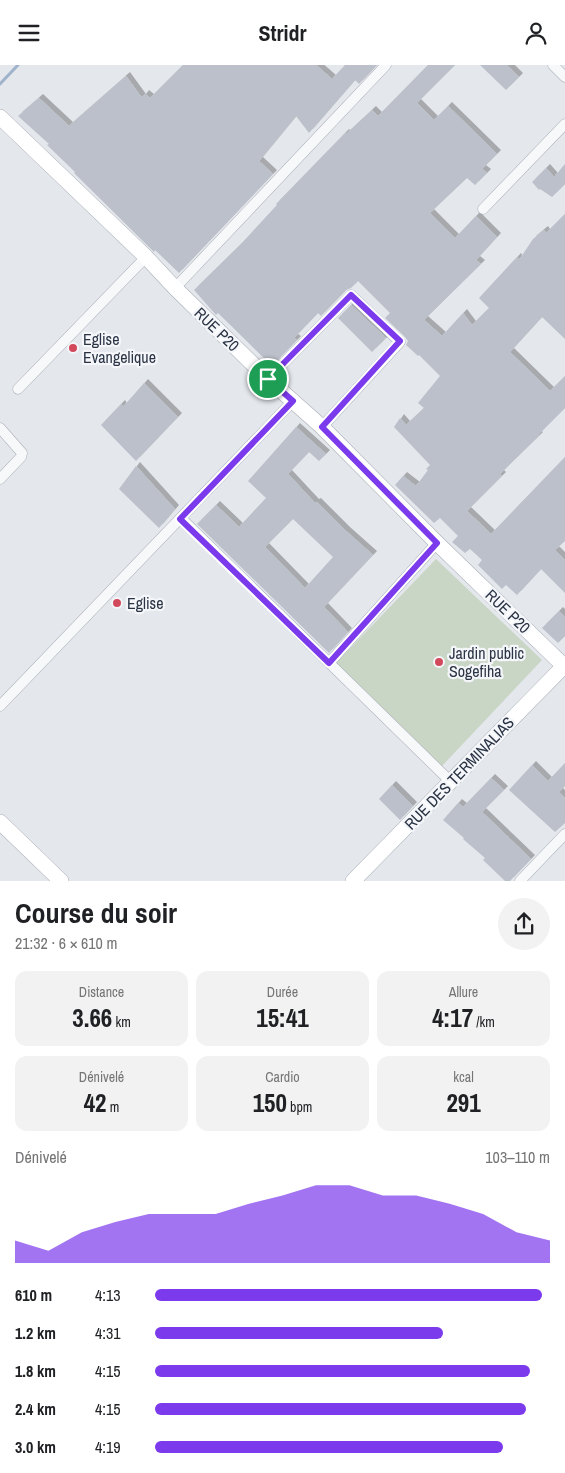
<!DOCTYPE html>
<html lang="fr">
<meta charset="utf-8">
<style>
:root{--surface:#fff;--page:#f2f2f2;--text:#202124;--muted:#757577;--accent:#7c3aed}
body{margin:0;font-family:"Archivo Narrow",sans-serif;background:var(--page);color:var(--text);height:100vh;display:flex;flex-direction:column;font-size:19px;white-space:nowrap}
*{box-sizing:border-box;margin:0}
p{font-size:16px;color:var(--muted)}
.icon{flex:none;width:28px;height:28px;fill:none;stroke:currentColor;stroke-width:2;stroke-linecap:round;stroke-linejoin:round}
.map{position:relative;height:816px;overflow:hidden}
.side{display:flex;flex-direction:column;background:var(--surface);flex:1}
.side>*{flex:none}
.pin{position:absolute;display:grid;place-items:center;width:42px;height:42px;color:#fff;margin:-21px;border:2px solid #fff;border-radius:50%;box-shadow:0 1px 5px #0007}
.round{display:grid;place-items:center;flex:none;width:52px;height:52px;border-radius:26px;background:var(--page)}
.summary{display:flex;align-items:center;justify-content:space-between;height:85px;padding:0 15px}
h1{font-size:28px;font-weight:700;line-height:38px}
.figures{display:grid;grid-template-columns:repeat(3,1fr);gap:8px;height:85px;padding:5px 15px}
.figures div{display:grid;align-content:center;border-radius:12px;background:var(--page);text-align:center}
.figures b{font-size:25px;font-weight:700}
.figures small{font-size:14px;font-weight:400}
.figures p{font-size:14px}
.chart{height:140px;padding:10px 15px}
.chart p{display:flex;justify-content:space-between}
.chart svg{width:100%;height:90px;margin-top:5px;fill:var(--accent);opacity:.7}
ul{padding:0 15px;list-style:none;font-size:16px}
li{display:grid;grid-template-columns:80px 60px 1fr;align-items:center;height:38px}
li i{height:12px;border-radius:6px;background:var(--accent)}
header{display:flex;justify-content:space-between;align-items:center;height:65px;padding:0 15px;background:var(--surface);font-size:22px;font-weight:700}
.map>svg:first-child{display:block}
.green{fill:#c9d6c5}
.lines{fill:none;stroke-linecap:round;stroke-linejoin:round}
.stream{stroke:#9fb4cc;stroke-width:3}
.building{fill:#bbc0ca;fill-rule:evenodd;filter:url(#shadow)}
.street-casing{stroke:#a9aeb7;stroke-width:11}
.secondary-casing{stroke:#a9aeb7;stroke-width:16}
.street{stroke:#f7f8fa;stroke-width:10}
.secondary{stroke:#fff;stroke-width:15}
.route-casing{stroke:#fff;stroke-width:10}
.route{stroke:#7c3aed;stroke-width:6}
.poi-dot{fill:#d1495b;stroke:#f4f6f9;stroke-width:2}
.labels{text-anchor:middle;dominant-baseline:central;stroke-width:4.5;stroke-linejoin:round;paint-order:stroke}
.street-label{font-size:16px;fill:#2b3445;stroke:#f4f6f9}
.poi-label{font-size:16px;fill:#2b3445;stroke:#f4f6f9;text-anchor:start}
</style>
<header><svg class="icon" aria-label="menu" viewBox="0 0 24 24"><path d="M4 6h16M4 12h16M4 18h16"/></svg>Stridr<svg class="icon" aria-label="person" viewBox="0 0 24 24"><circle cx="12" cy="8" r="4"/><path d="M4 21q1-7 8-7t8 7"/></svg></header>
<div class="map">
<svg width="565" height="816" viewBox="0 0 565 816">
<defs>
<filter id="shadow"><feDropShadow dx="4" dy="-4" stdDeviation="0" flood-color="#0004"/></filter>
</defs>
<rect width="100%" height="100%" fill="#e4e7ec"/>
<path class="green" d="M436 494 542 595 442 701 335 599Z"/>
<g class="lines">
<path class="stream" d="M0 19 18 0"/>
</g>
<path class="building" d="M183 0H316L332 14 345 0H377L359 19 355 15 309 68 296 51 259 96 273 109 179 208 155 185 154 187 74 108 75 107 47 80 49 79 18 51 39 33 69 61 126 11 142 33 145 29 150 33Z
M428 0H455L417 38 434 55 448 41 497 89 482 104 487 108 475 120 467 113 430 148 455 173 476 151 497 172 476 195 481 199 424 255 442 271 463 248 472 260 489 243 479 233 517 192 519 195 533 174 544 165 546 168 565 149V274L542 252 510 287 550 326 565 311V343L538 370 539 371 500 409 502 411 467 446 491 469 565 392V476L555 485 565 495V528L541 504 517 530 506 520 502 524 478 500 482 495 470 484 465 488 452 477 458 471 440 453 434 458 395 420 403 411 416 421 428 405 426 404 430 400 394 362 400 353 406 360 424 343 418 338 440 311 419 290 418 291 406 280 408 276 405 272 385 253 390 248 358 216 351 223 346 225 321 251 318 248 294 273 297 275 272 301 218 248 216 250 194 225 241 179 277 140 276 139 345 68 346 69 372 45 378 51Z
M480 0H507L519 12 506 25Z
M565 99V119L552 132 540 124 539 125 532 117 546 103 554 112Z
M351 240 386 273 372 287 338 253Z
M144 318 178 352 136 396 101 360 121 339 123 342Z
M296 362 326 389 319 396 309 387 288 409 315 438 317 437 346 466 373 490 324 542 348 567 329 588 197 459 216 440 239 462 266 433 248 416ZM293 454 333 492 305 523 265 482Z
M136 401 175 444 159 463 119 424Z
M559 546 565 552V571L558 578 542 563Z
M565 698V721L559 727 565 733V758L555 767 509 725 532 700 548 716Z
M491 713 504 725 482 747 531 794 510 816H505L483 795 485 793 463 774 464 773 443 755 458 738 463 742Z
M392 720 413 741 400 755 379 734Z"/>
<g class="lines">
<g class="street-casing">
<path id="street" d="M553 0 565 12
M483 144 565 59
M175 223 386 0
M268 314 351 230 400 277 322 362
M18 324 146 192
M0 363 22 388 21 392 0 414
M181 453 451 717
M329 598 437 478
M0 641 293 336
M520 816 565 769"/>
</g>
<g class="secondary-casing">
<path id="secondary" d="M0 52 146 192 175 223 268 314 322 362 437 478 565 602
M0 757 61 816
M353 816 565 600"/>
</g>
<use href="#street" class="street"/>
<use href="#secondary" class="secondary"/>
</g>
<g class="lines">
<g class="route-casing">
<path id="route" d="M351 230 400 276 322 362 437 478 329 598 180 454 293 336 268 314Z"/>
</g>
<use href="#route" class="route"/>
</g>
<g class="poi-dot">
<circle cx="73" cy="283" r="5"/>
<circle cx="117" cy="538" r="5"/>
<circle cx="439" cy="597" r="5"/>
</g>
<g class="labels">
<g class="street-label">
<text transform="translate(217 264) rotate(44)">RUE P20</text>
<text transform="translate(508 546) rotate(44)">RUE P20</text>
<text transform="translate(459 708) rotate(-46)">RUE DES TERMINALIAS</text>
</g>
<g class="poi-label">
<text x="83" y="274">Eglise<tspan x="83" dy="18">Evangelique</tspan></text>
<text x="127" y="538">Eglise</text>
<text x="449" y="588">Jardin public<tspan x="449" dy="18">Sogefiha</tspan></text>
</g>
</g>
</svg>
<div class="pin" style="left:268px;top:314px;background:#1e9e55"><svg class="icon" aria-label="arrive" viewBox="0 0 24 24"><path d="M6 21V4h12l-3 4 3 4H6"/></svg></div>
</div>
<section class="side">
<div class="summary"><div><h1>Course du soir</h1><p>21:32 · 6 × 610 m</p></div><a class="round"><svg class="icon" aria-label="share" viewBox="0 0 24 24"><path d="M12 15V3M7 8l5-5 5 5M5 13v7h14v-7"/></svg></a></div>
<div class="figures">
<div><p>Distance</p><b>3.66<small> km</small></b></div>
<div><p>Durée</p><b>15:41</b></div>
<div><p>Allure</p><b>4:17<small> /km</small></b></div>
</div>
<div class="figures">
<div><p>Dénivelé</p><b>42<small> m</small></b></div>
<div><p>Cardio</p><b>150<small> bpm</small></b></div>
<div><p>kcal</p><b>291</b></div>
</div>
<div class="chart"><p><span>Dénivelé</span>103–110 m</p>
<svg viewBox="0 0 160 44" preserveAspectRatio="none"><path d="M0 44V33L10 38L20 29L30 24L40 20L50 20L60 20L70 15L80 11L90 6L100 6L110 11L120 11L130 15L140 20L150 29L160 33V44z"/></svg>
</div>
<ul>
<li><b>610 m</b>4:13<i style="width:98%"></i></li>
<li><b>1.2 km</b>4:31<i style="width:73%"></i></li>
<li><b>1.8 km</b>4:15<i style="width:95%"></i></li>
<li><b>2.4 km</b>4:15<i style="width:94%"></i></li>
<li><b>3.0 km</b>4:19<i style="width:88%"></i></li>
</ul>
</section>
